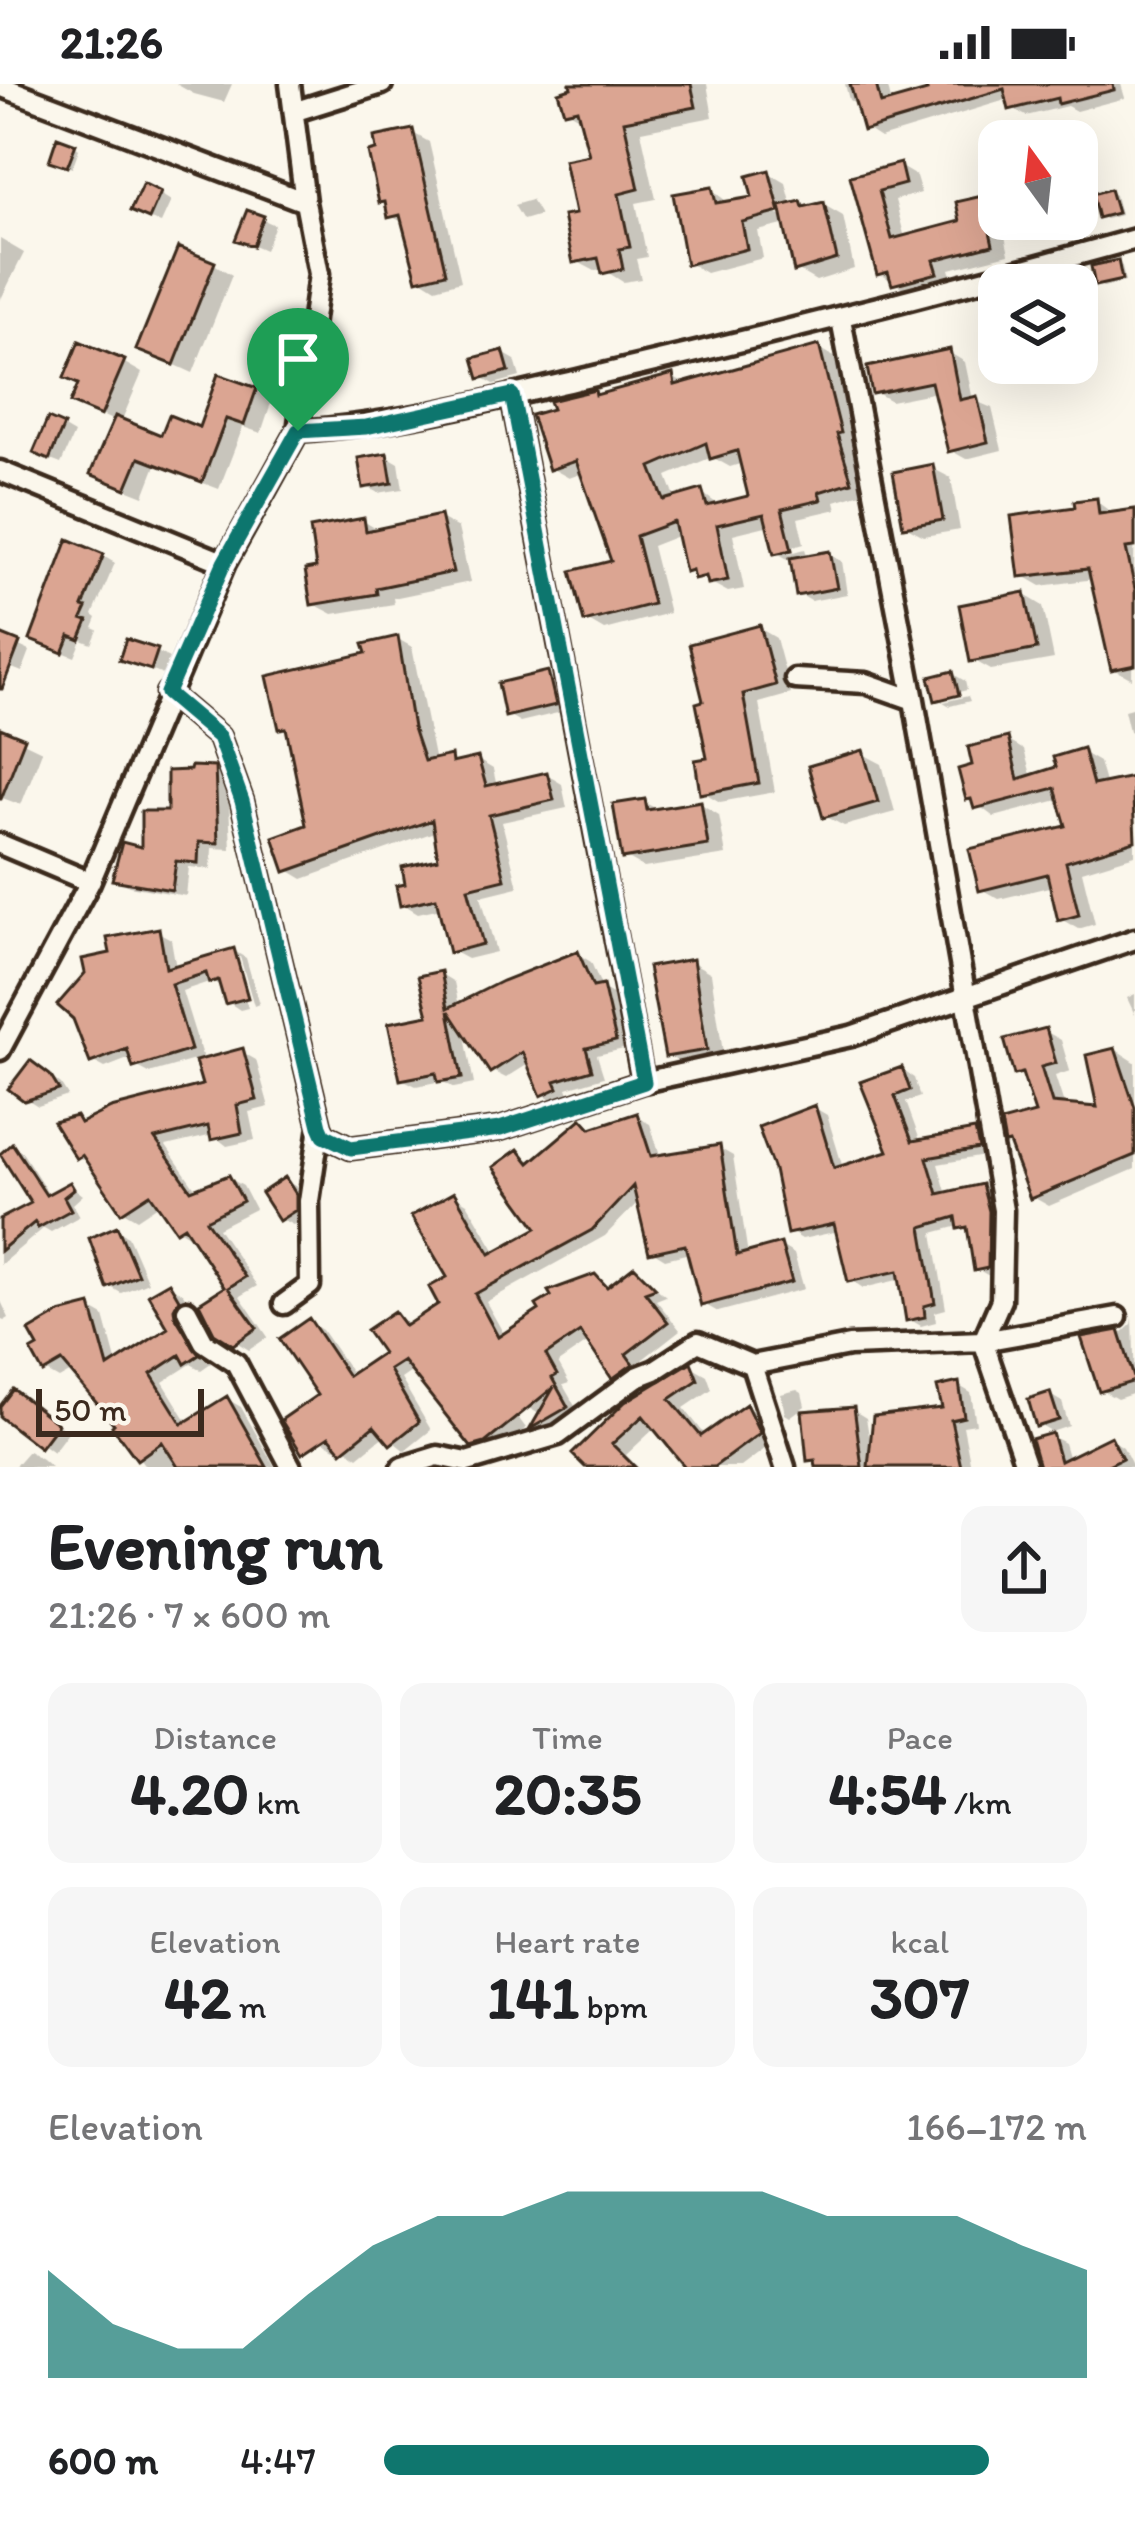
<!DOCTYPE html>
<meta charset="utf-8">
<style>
:root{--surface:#fff;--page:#f6f6f6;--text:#202124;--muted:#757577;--accent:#0f766e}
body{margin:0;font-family:Itim,sans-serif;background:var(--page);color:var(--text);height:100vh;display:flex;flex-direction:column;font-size:45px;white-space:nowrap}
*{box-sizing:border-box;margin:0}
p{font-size:39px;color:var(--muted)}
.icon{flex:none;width:66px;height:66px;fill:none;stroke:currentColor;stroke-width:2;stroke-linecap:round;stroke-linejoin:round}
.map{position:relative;height:1383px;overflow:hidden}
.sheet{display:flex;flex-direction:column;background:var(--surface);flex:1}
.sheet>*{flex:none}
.needle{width:78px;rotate:345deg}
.fabs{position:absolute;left:978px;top:36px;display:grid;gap:24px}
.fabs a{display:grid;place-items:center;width:120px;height:120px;border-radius:24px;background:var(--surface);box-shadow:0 12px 48px #0002;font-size:60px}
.scale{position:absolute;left:36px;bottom:30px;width:168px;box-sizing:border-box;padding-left:12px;border:6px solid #3b2a1e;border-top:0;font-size:33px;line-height:42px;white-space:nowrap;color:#3b2a1e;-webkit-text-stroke:9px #fbf7ec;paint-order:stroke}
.pin{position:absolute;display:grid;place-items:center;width:102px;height:102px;color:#fff;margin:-123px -51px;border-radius:50% 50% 50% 0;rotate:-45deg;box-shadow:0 0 12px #0007}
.pin .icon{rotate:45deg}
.round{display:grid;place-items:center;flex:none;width:126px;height:126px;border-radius:24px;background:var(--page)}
.head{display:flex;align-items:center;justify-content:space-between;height:204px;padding:0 48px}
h1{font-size:66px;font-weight:700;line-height:90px}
.metrics{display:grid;grid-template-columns:repeat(3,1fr);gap:18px;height:204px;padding:12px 48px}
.metrics div{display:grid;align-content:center;border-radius:24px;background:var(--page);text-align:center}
.metrics b{font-size:60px;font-weight:700}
.metrics small{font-size:33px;font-weight:400}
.metrics p{font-size:33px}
.chart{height:336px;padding:24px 48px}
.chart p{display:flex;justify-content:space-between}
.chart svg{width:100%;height:216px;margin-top:12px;fill:var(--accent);opacity:.7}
ul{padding:0 48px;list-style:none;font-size:39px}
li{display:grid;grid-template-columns:192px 144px 1fr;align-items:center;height:90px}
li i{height:30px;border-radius:15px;background:var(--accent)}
.status{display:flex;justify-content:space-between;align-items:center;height:84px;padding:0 60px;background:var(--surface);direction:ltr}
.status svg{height:33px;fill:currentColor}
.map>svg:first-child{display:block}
.shadow{fill:#0003;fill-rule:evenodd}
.building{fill:#dba592;stroke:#3b2a1e;stroke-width:3;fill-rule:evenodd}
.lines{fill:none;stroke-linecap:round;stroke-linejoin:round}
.minor-casing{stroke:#3b2a1e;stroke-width:27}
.minor{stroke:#fbf7ec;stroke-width:18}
.route-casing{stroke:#fff;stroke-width:24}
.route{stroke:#0f766e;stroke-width:15}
</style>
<div class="status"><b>21:26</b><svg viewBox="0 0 49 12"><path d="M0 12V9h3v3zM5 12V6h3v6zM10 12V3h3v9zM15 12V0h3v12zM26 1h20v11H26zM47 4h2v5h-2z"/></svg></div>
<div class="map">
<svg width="1135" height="1383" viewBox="0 0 1135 1383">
<rect width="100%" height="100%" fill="#fbf7ec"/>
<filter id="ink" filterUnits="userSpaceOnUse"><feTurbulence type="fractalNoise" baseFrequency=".00833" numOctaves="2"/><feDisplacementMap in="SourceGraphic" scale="24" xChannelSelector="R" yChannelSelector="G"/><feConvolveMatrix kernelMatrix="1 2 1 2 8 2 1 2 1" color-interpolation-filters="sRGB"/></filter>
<g filter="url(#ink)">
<path class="shadow" d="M176 0H232L224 18 194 10Z
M573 0H707L713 33 641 47 656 115 636 119 647 173 636 175 641 195 623 198 604 186 595 187 576 177 579 132 593 74 582 35 567 26 575 6Z
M845 0H887L892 20 931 9 928 0H1121L1125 14 1076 27 1067 22 1026 32 1012 24 1009 15 880 54 866 45 859 22 849 16Z
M413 49 429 58 461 197 436 204 420 194 406 140 391 132 389 122 381 117Z
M75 62 79 65 72 84 57 78Z
M899 82 916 92 921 109 895 116 905 154 963 139 981 115 999 125 1009 170 950 185 954 198 911 209 879 189 854 95Z
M769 89 786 99 792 122 801 120 809 125 824 121 843 132 854 185 816 197 797 186 787 140 758 147 763 174 706 189 689 179 712 106 730 120 756 115ZM769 118 785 128V135L766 123Z
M1110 108 1115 111 1120 131 1106 135 1101 132Z
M160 110 171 117 161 139 145 133Z
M531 116 540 131 523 136 514 121Z
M248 129 275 141 265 166 239 155Z
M0 155 24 169 0 217Z
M214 180 232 191 193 289 140 265Z
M1117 180 1122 182 1125 198 1103 203 1098 200Z
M818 264 836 274 857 358 853 359 868 407 835 417 837 425 798 434 804 459 787 464V470L805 465 808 474 830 471 842 477 847 510 811 517 799 510 793 478 777 469 770 441 733 450 744 505 728 508 687 486 680 451 652 462 669 529 604 546 587 536 615 479 583 389 569 394 551 384 594 309 600 313 672 293 687 301ZM712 373 730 383 743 379 751 414 720 422 701 408 676 416 667 392Z
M503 269 515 276 520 293 494 300 482 293Z
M950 269 965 278 973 316 992 324 1002 366 966 375 950 366 937 308 891 317 875 308Z
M123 278 142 289 121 338 163 355 201 347 256 306 272 316 261 349 243 343 219 405 156 381 144 412 111 399 116 338 74 318Z
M62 343 74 350 61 380 48 375Z
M387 372 399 379 403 405 378 409 366 402Z
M932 384 951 394 960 446 924 452 905 442Z
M1096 417 1115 431 1135 428 1132 595 1114 585 1094 495 1041 502 1022 491 1078 425Z
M440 434 458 444 470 498 393 514 394 520 333 530 314 520 320 486 363 437 380 447Z
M103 472 115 479 93 531 97 534 93 544 98 546 92 560 82 556 75 573 45 561Z
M1025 511 1043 522 1054 575 991 586 973 576Z
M759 544 776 554 791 610 759 619 775 708 720 718 703 708 711 676 707 619Z
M0 553 30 567 22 588 0 579Z
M398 555 412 563 435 678 450 674 460 680 478 676 493 685 497 703 547 691 562 700 567 724 502 738 518 803 481 812 496 868 467 875 452 867 441 824 418 829 403 820 442 777 437 747 303 795 288 786 309 743 290 648 282 643 369 571Z
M157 568 169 574 163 591 123 575Z
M953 590 965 597 967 606 943 612V618L968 612 970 617 950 622 938 615Z
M548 591 560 598 566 627 520 638 508 631Z
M1135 623V650L1129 647 1124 626Z
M0 647 42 667 21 721 0 713Z
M1007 656 1024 666 1032 694 1059 685 1082 668 1099 678 1106 702 1135 698V771L1082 787 1095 840 1078 845 1061 835 1053 802 999 815 981 805 1069 744 1062 715 994 733 968 714 976 683Z
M863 670 882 680 895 728 844 742 825 732Z
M214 685 228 693 231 765 212 764 211 785 189 783 186 812 129 802 116 795Z
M644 718 660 727 701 720 719 731 726 771 644 784 625 773Z
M158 848 171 855 176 884 234 867 246 874 259 920 254 922 240 873H233L248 924 240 926 228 918 224 904 212 897 182 907 204 978 242 968 256 976 269 1023 249 1028 255 1056 227 1062 213 1051 166 1062 197 1107 229 1094 243 1102 255 1125 218 1144 257 1202 240 1212 268 1253 249 1266 217 1246 228 1203 192 1153 178 1145 161 1119 137 1135 123 1127 93 1081 78 1073 76 1036 84 1041 205 1003 198 975 149 989 136 982 133 973 105 984 92 977 113 871Z
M578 870 591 878 602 904 616 912 628 964 597 971 604 993 567 1004 570 1012 556 1018 543 1010 530 979 506 994 492 987 463 942 474 1000 454 1004 442 997 416 1002 402 995 431 933 441 890 454 898 459 922Z
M692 878 711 889 724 975 686 982 667 971Z
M1135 910V931L1127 914Z
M1045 947 1061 956 1070 987 1055 992 1065 1023 1101 1026 1089 973 1118 967 1135 978V1085L1049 1122 1033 1113 1039 1031 1028 995 1017 989Z
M902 986 914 994 920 1013 906 1018 921 1059 975 1049 987 1056 990 1071 938 1080 947 1111 982 1103 994 1110 1000 1190 989 1192 977 1185 971 1149 959 1142 933 1149 946 1225 935 1228 936 1238 921 1242 909 1235 902 1195 863 1204 851 1196 839 1147 802 1155 790 1148 815 1024 827 1031 843 1084 892 1069 864 1000Z
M43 987 61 1001 68 1012 38 1022 25 1014Z
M637 1033 650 1040 661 1074 719 1064 733 1072 748 1171 781 1162 794 1170 804 1205 718 1228 704 1220 690 1169 665 1175 652 1167 640 1116 605 1152 486 1218 505 1252 595 1193 611 1203 634 1186 666 1212 656 1216 680 1246 638 1279 644 1288 628 1300 614 1292 590 1257 558 1279 569 1299 563 1301 580 1331 545 1350 534 1343 541 1331 527 1323 517 1332 526 1344 499 1365 487 1368 473 1360 414 1286 401 1295 431 1346 405 1367 385 1351 358 1373 340 1360 335 1364 322 1356V1312L309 1238 322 1246 353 1291 386 1270 394 1230 411 1242 442 1220 451 1194 454 1111 467 1119 497 1169 541 1145 518 1068 534 1079 583 1038 596 1046Z
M12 1062 22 1068 50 1112 70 1101 83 1111 73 1120 80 1132 51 1148 44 1144 0 1181V1135L3 1137 35 1120Z
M285 1097 297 1103 307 1118V1132L293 1141 281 1135Z
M116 1146 128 1152 148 1198 121 1209 109 1202Z
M169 1201 183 1209 192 1225 188 1243 211 1279 201 1286 191 1280 163 1298 189 1340 227 1315 241 1323 275 1383H146L116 1343 119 1341 73 1287 59 1295 45 1287 90 1224 104 1232 117 1280 172 1245Z
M0 1215 9 1234 4 1237 0 1235Z
M1133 1233 1135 1309 1117 1315 1101 1306 1084 1256 1122 1249 1132 1240Z
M691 1282 707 1291 712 1305 684 1324 706 1352 746 1323 762 1332 774 1358 741 1383H689L656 1343 626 1371 638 1383H590L576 1370Z
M958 1301 971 1309 976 1340 963 1342 971 1383H823L810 1375 853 1326 866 1334 871 1363 945 1327Z
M797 1306 802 1309 805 1322 790 1333 785 1330 781 1310Z
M1050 1311 1062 1318 1069 1342 1051 1348 1039 1341Z
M25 1315 68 1348 53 1368 0 1329Z
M1051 1352 1064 1359 1069 1376 1111 1355 1123 1363 1133 1383H1042Z
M28 1367 42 1375 51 1383H14Z"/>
<path class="building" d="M570 0H691L696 23 624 37 639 105 619 110 630 163 619 165 623 185 602 190 598 174 573 179 563 132 575 130 564 76 589 71 577 25 564 28 558 8 571 4Z
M850 0H876L881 20 927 7 925 0H1113L1114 6 1058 20 1057 14 1009 26 1004 5 863 47Z
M413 45 446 189 417 196 400 131 388 134 385 118 379 119 368 68 376 66 374 53Z
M57 53 76 60 67 83 49 77Z
M900 79 905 100 879 107 892 155 960 137 956 118 982 112 993 161 934 176 938 189 892 201 888 188 877 191 850 92Z
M769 86 780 128 742 138 747 165 686 181 673 110 712 103 716 119 752 113 747 92Z
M143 99 161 108 149 135 130 127Z
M1110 105 1117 129 1098 134 1092 110Z
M801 117 803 123 824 118 837 175 794 188 780 122Z
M247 126 264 132 253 162 235 156Z
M178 163 215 178 174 281 136 266Z
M1118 176 1122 196 1095 202 1091 182Z
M79 257 125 276 101 332 70 319 78 300 64 294Z
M819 261 841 349 837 350 852 398 819 408 821 416 782 425 792 466 774 470 764 430 717 441 728 496 708 500 706 492 694 495 692 486 685 488 674 438 636 452 653 520 584 538 571 487 611 477 576 377 549 386 531 331 552 325 549 317 595 306 596 311 673 290 675 301ZM706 359 710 375 737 367 748 412 707 422 702 405 664 416 651 383Z
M950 265 960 316 977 312 988 358 948 368 931 298 872 310 867 283Z
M503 266 509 287 479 295 473 274Z
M218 290 257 304 244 341 226 335 202 398 139 374 126 405 90 390 115 332 161 351 169 331 199 343Z
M48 334 64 341 49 376 33 369Z
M387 369 392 399 363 404 358 374Z
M933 380 943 436 903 443 893 388Z
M1097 414 1099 430 1135 425V463L1126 464 1135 505V581L1111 586 1088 485 1019 493 1011 432 1075 423 1074 417Z
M440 431 453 488 376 504 377 510 311 521 305 486 316 484 310 444 364 434 366 447Z
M68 455 104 470 83 523 87 524 82 535 88 537 80 556 70 552 63 569 30 556Z
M830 467 837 504 796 512 790 474Z
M1025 508 1037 565 970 578 959 521Z
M760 541 776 601 743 610 759 699 700 710 695 676 707 674 696 619 703 617 689 560Z
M0 550 20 558 2 605H0Z
M398 552 413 644 424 677 451 671 452 679 478 673 486 702 547 688 554 716 489 731 505 795 468 804 483 860 449 869 436 814 400 822 396 802 405 800 402 783 438 775 432 736 285 788 273 753 306 741 286 644 279 645 267 592 366 569 363 560Z
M126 555 158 565 151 586 119 576Z
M548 587 556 621 505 633 498 599Z
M953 587 959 611 935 617 929 593Z
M0 644 25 654 1 715H0Z
M1008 653 1018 695 1056 683 1053 673 1083 664 1093 701 1132 693 1135 757 1066 778 1079 831 1058 837 1047 790 979 807 969 765 1066 742 1055 704 974 725 971 715 966 716 958 685 972 681 968 663Z
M863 666 878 718 823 734 808 682Z
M191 682 215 683 218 759 199 758 198 779 176 777 172 806 112 796 122 758 141 763V727H167V687L190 686Z
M645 715 647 726 701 717 708 761 622 775 613 720Z
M159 844 166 884 234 864 248 914 225 920 218 896 209 899 206 889 171 900 191 966 133 984 127 965 90 979 73 935 57 921 85 889 82 875 110 869 107 854Z
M578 867 593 903 603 901 616 957 586 964 592 986 555 997 558 1004 541 1012 522 968 490 989 449 927 462 994 438 998 436 989 400 996 388 939 428 931 418 892 441 887 448 924 502 897Z
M693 875 707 966 665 973 648 883Z
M1046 944 1056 979 1041 983 1052 1019 1097 1023 1086 971 1115 964 1135 1024V1071L1030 1115 1009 1059 1005 1060 1001 1038 1035 1029 1022 989 1014 991 1004 955Z
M243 964 257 1016 237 1021 242 1049 211 1056 208 1042 155 1055 191 1106 229 1091 243 1117 206 1136 245 1193 228 1204 257 1244 233 1261 214 1249 199 1219 224 1203 184 1142 176 1147 150 1110 121 1129 82 1071 76 1075 53 1038 76 1032 80 1039 111 1024 202 1001 195 977Z
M30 976 50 991 59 1006 24 1017 8 1005Z
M902 983 910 1006 895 1012 912 1057 975 1046 979 1065 927 1074 938 1110 982 1100 989 1127 988 1184 974 1187 967 1143 958 1145 956 1133 922 1143 935 1219 924 1222 925 1233 906 1237 898 1187 848 1198 834 1140 787 1150 774 1086 758 1043 815 1021 834 1084 888 1067 860 998Z
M637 1029 651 1072 720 1061 737 1171 781 1159 792 1198 701 1222 685 1161 649 1169 633 1102 592 1146 475 1210 498 1253 539 1226 536 1221 551 1212 548 1207 595 1190 607 1203 634 1182 656 1204 645 1208 668 1238 626 1270 633 1280 612 1295 580 1248 546 1271 557 1291 552 1294 568 1323 530 1345 554 1303 485 1359 471 1363 403 1277 389 1286 419 1338 390 1361 374 1342 342 1368 329 1352 302 1370 281 1336 317 1311 279 1255 309 1234 348 1292 382 1269 366 1246 394 1227 405 1242 438 1220 429 1203 447 1193 411 1132 454 1108 490 1170 537 1144 493 1083 518 1065 529 1079 582 1034 591 1044Z
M12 1059 46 1111 70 1098 74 1105 64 1113 71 1126 38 1144 35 1138 0 1167V1135L31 1119 0 1070Z
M285 1093 296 1110V1126L279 1137 261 1109Z
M117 1142 138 1191 107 1204 89 1154Z
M169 1198 179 1215 174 1224 175 1232 199 1271 185 1280 180 1271 151 1290 182 1340 227 1312 267 1383H178L162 1358 137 1376 112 1342 114 1340 62 1278 43 1289 31 1267 38 1263 29 1247 60 1229 91 1221 108 1283 168 1244 148 1210Z
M1119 1246 1135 1297 1099 1308 1081 1253Z
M691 1278 698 1296 670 1315 701 1352 746 1320 760 1349 714 1383H685L643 1332 612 1360 635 1383H585L572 1370 625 1318Z
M959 1298 964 1333 951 1336 961 1383H868L873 1332 942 1324 937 1303Z
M13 1305 58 1340 40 1364 0 1333V1322Z
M1050 1308 1059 1336 1036 1343 1028 1315Z
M854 1323 862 1383H816L815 1376 807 1377 802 1327Z
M1052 1349 1060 1377 1111 1352 1122 1374 1104 1383H1039L1031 1355Z"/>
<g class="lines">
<g class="minor-casing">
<path id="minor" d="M0 2 305 118
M296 27 382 0
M841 235 914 616 1003 1126 1001 1216 983 1257 1026 1383
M512 311 643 998
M298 347C405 340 508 312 612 288 788 247 961 203 1135 155
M0 387 225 479
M795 595 866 599 914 616
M167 609 219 653 242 717 320 1042 324 1051 351 1064 500 1045 643 998 851 952 1135 855
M0 760 90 798
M0 966 90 798 225 479 298 347 319 190 305 118 290 0
M284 1220 310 1201 309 1117 320 1042
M187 1226 204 1258 236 1279 291 1383
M752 1281 785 1383
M402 1383 438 1372 467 1378 558 1351 637 1293 655 1286 698 1258 752 1281 849 1262 983 1257 1117 1233"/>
</g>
<use href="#minor" class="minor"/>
</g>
</g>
<g class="lines" filter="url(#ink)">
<g class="route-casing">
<path id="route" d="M512 311 644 998 500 1045 351 1064 324 1051 320 1042 242 717 219 653 167 609 224 479 298 347 366 343Z"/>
</g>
<use href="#route" class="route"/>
</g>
</svg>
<div class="fabs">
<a><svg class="needle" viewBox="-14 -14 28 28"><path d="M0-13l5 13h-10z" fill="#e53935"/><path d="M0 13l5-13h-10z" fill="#757577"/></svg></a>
<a><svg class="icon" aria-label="layers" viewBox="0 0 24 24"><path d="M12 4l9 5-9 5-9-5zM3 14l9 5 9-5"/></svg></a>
</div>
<div class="scale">50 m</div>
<div class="pin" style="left:298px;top:347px;background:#1e9e55"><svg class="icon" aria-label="arrive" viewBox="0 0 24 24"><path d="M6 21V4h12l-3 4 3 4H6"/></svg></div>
</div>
<section class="sheet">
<div class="head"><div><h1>Evening run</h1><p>21:26 · 7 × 600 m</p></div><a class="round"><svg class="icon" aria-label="share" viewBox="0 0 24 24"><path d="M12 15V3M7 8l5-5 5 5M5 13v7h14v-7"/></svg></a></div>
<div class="metrics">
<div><p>Distance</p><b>4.20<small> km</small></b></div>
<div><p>Time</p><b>20:35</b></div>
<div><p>Pace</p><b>4:54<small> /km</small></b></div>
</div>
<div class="metrics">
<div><p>Elevation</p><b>42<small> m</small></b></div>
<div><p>Heart rate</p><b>141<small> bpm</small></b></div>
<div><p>kcal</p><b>307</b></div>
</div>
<div class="chart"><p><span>Elevation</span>166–172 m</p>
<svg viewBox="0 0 160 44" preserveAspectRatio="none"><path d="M0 44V22L10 33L20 38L30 38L40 27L50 17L60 11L70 11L80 6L90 6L100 6L110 6L120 11L130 11L140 11L150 17L160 22V44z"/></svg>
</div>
<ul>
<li><b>600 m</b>4:47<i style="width:86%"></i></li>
</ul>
</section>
